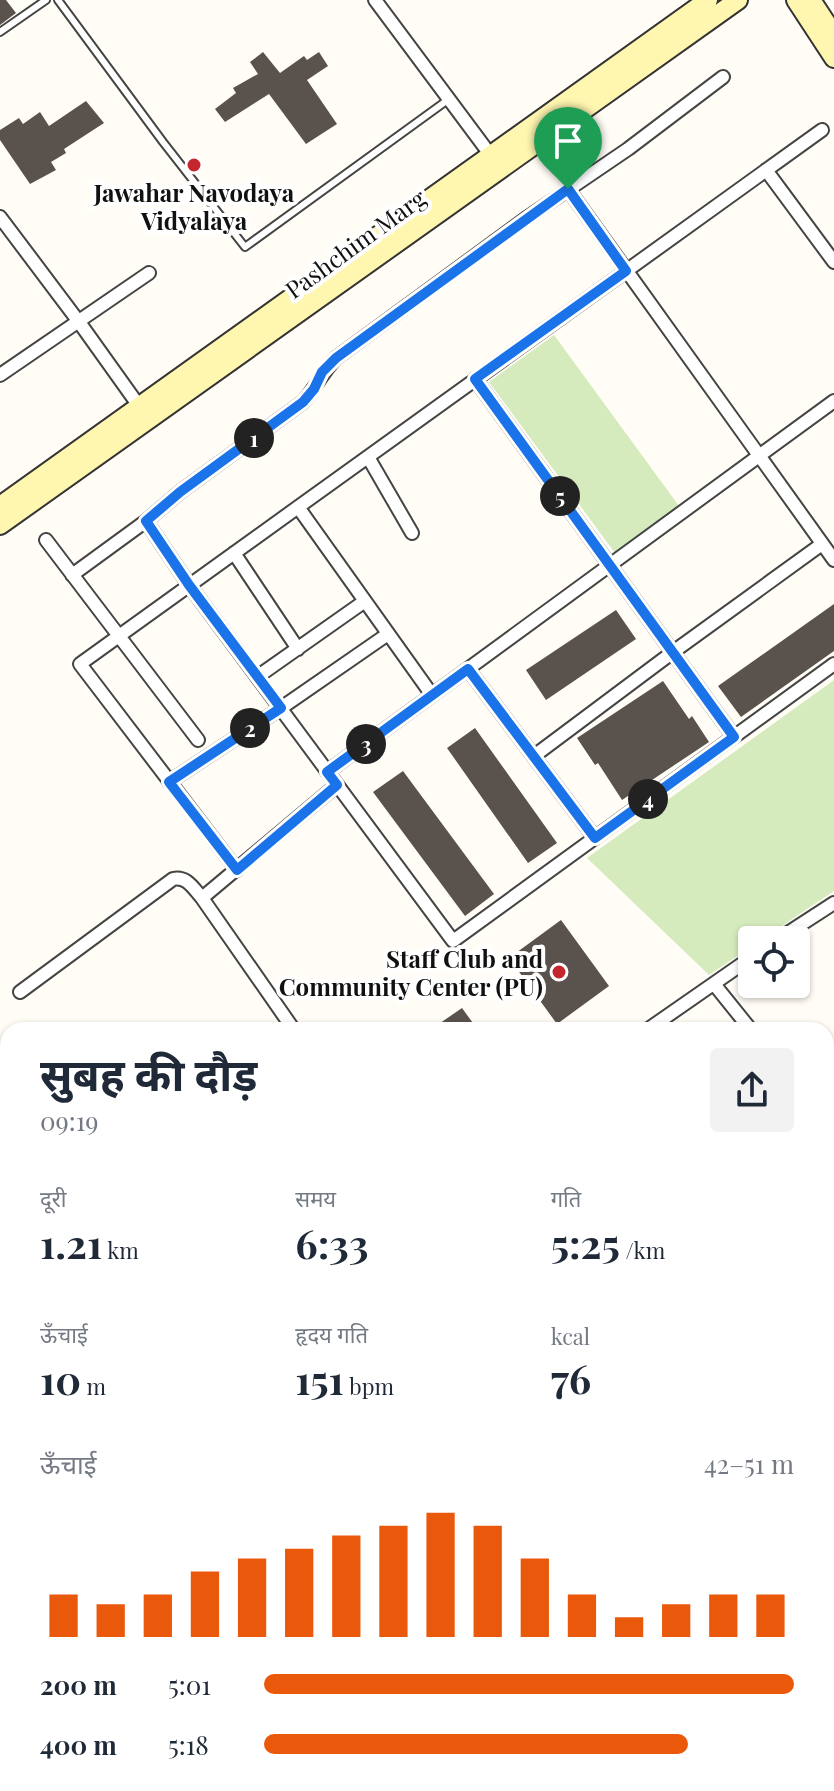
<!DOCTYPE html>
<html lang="hi">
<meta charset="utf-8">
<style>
:root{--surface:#fff;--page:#f2f2f3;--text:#1f2937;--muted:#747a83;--accent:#ea580c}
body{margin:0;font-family:"Playfair Display","Noto Sans Devanagari",serif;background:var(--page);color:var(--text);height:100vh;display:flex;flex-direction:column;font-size:30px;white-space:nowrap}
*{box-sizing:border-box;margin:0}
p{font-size:26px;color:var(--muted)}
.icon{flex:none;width:44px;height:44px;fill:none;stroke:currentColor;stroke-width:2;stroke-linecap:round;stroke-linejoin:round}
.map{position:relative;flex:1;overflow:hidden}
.details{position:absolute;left:0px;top:1022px;width:834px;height:770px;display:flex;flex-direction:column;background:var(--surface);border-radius:24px 24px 0 0;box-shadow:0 2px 6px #0004}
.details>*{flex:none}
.fabs{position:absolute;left:738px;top:926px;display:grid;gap:16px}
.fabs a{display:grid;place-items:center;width:72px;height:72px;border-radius:8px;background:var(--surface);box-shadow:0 2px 6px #0004;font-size:40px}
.pin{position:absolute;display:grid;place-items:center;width:68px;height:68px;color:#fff;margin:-82px -34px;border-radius:50% 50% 50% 0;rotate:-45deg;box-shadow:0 0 8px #0007}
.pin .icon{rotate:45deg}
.km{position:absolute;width:40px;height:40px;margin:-20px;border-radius:50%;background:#222;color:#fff;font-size:22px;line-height:40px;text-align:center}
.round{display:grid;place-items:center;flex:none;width:84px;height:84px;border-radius:8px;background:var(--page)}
.head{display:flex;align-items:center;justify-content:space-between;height:136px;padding:0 40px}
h1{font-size:44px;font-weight:700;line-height:60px}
.metrics{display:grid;grid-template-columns:repeat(3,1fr);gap:12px;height:136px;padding:8px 40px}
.metrics div{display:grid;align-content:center}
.metrics b{font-size:40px;font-weight:700}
.metrics small{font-size:22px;font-weight:400}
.metrics p{font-size:22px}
.chart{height:224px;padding:16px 40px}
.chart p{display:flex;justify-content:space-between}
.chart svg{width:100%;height:144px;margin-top:8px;stroke:var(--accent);stroke-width:6}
ul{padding:0 40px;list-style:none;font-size:26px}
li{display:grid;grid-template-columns:128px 96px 1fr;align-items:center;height:60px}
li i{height:20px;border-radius:10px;background:var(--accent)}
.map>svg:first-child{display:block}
.green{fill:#d5ebbd}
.building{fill:#5a524d}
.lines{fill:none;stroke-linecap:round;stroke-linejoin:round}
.lane-casing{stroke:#444;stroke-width:10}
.street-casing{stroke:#444;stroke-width:16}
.secondary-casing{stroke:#333;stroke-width:22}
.lane{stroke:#fff;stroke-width:6}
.street{stroke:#fff;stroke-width:12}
.secondary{stroke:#fff6b0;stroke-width:18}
.route-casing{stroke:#fff;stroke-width:16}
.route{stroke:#1a73e8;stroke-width:10}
.poi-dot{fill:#c4262e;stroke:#fff;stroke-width:3}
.labels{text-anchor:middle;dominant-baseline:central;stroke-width:8;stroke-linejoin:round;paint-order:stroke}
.poi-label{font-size:24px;font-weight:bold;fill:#111;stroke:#fff}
.street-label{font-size:24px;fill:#111;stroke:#fff}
</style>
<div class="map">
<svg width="834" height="1791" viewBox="0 0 834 1791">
<rect width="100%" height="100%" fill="#fffdf5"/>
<path class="green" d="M554 335 679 506 615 553 489 382Z
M834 680V891L761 940H752V946L709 975 587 858Z
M826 1718 834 1719V1791H812L807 1784H826Z"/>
<path class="building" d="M0 0H6L16 13 0 25Z
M263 52 280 73 304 56 307 60 319 52 328 66 307 80 337 124 306 144 269 94 225 122 215 109 236 93 233 88 258 74 250 62Z
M86 101 104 123 64 149 66 153 51 162 56 170 30 184 0 140V130L19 118 23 124 40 112 49 126Z
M834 604V651L741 717 718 686Z
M616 610 636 639 546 700 526 670Z
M663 681 689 719 692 716 709 742 622 800 598 763 595 765 577 738Z
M475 728 557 843 528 863 447 748Z
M403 771 494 894 465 916 373 792Z
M561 920 609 986 557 1024 509 958Z
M462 1008 478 1030H430Z"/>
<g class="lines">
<g class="lane-casing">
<path id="lane" d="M58 0 163 142 245 247 449 99
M0 32 46 0
M826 1518 834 1512
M794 1784 799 1791"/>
</g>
<g class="street-casing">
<path id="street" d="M375 0 495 161
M766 170 834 262
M568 189 834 560
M0 217 79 322 139 406
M0 375 149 273
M475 379 734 737
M368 457 412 533
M298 507 432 695
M146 521 189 585 453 941 834 664
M46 540 198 740
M234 553 298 649
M72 575 146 521 180 492 303 402C316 387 322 373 336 358L528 217 628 149 723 77
M468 669 595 838
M257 677 365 601
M534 756 673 652 822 544
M327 772 834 401
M169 782 281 708 388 634
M237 870 80 664 822 130
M777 940 834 903
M714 984 751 1030
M20 992 173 879C187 876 193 888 202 898
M294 1030 202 898 337 785
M647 1030 752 957
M826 1122 834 1132
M0 1221 8 1232
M0 1419 8 1430
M0 1599 8 1610
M0 1699 8 1693
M0 1774 8 1768
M281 1784 286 1791
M726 1784 730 1791
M624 1791 633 1784"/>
</g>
<g class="secondary-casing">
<path id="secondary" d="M796 0 834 58
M811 0 834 35
M0 506 708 0
M0 525 738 0"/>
</g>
<use href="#lane" class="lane"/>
<use href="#street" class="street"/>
<use href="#secondary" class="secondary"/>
</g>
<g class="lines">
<g class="route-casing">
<path id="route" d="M568 189 626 271 475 379 734 737 595 838 468 669 327 772 337 785 237 870 169 782 281 708 189 585 146 521 180 492 303 402 314 389 322 372 336 358Z"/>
</g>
<use href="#route" class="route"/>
</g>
<g class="poi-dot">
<circle cx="194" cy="165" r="8"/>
<circle cx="559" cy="972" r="8"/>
</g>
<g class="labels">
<g class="poi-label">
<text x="194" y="192">Jawahar Navodaya<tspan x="194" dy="28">Vidyalaya</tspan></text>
<text x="543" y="958" text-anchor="end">Staff Club and<tspan x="543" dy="28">Community Center (PU)</tspan></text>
</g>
<g class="street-label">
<text transform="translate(355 243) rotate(-36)">Pashchim Marg</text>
</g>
</g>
</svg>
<div class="fabs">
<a><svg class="icon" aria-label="locate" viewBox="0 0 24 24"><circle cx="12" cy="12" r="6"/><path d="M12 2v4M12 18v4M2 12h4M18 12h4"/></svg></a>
</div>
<div class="pin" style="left:568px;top:189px;background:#1e9e55"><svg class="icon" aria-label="arrive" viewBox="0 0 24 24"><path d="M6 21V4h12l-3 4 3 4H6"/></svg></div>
<b class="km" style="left:254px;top:438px">1</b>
<b class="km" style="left:250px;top:728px">2</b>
<b class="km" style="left:366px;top:744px">3</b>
<b class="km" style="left:648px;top:799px">4</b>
<b class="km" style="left:560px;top:496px">5</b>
<section class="details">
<div class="head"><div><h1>सुबह की दौड़</h1><p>09:19</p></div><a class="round"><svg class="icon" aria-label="share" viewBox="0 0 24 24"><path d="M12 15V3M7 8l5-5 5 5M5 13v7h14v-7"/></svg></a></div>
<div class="metrics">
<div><p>दूरी</p><b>1.21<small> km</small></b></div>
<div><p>समय</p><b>6:33</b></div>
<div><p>गति</p><b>5:25<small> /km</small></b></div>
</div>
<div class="metrics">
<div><p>ऊँचाई</p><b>10<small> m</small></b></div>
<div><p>हृदय गति</p><b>151<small> bpm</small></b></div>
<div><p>kcal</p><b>76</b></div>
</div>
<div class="chart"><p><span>ऊँचाई</span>42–51 m</p>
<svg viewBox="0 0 160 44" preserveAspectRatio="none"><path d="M5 44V31M15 44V34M25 44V31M35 44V24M45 44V20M55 44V17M65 44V13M75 44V10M85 44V6M95 44V10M105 44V20M115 44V31M125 44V38M135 44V34M145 44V31M155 44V31"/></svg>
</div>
<ul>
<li><b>200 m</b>5:01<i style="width:100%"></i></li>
<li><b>400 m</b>5:18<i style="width:80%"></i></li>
</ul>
</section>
</div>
